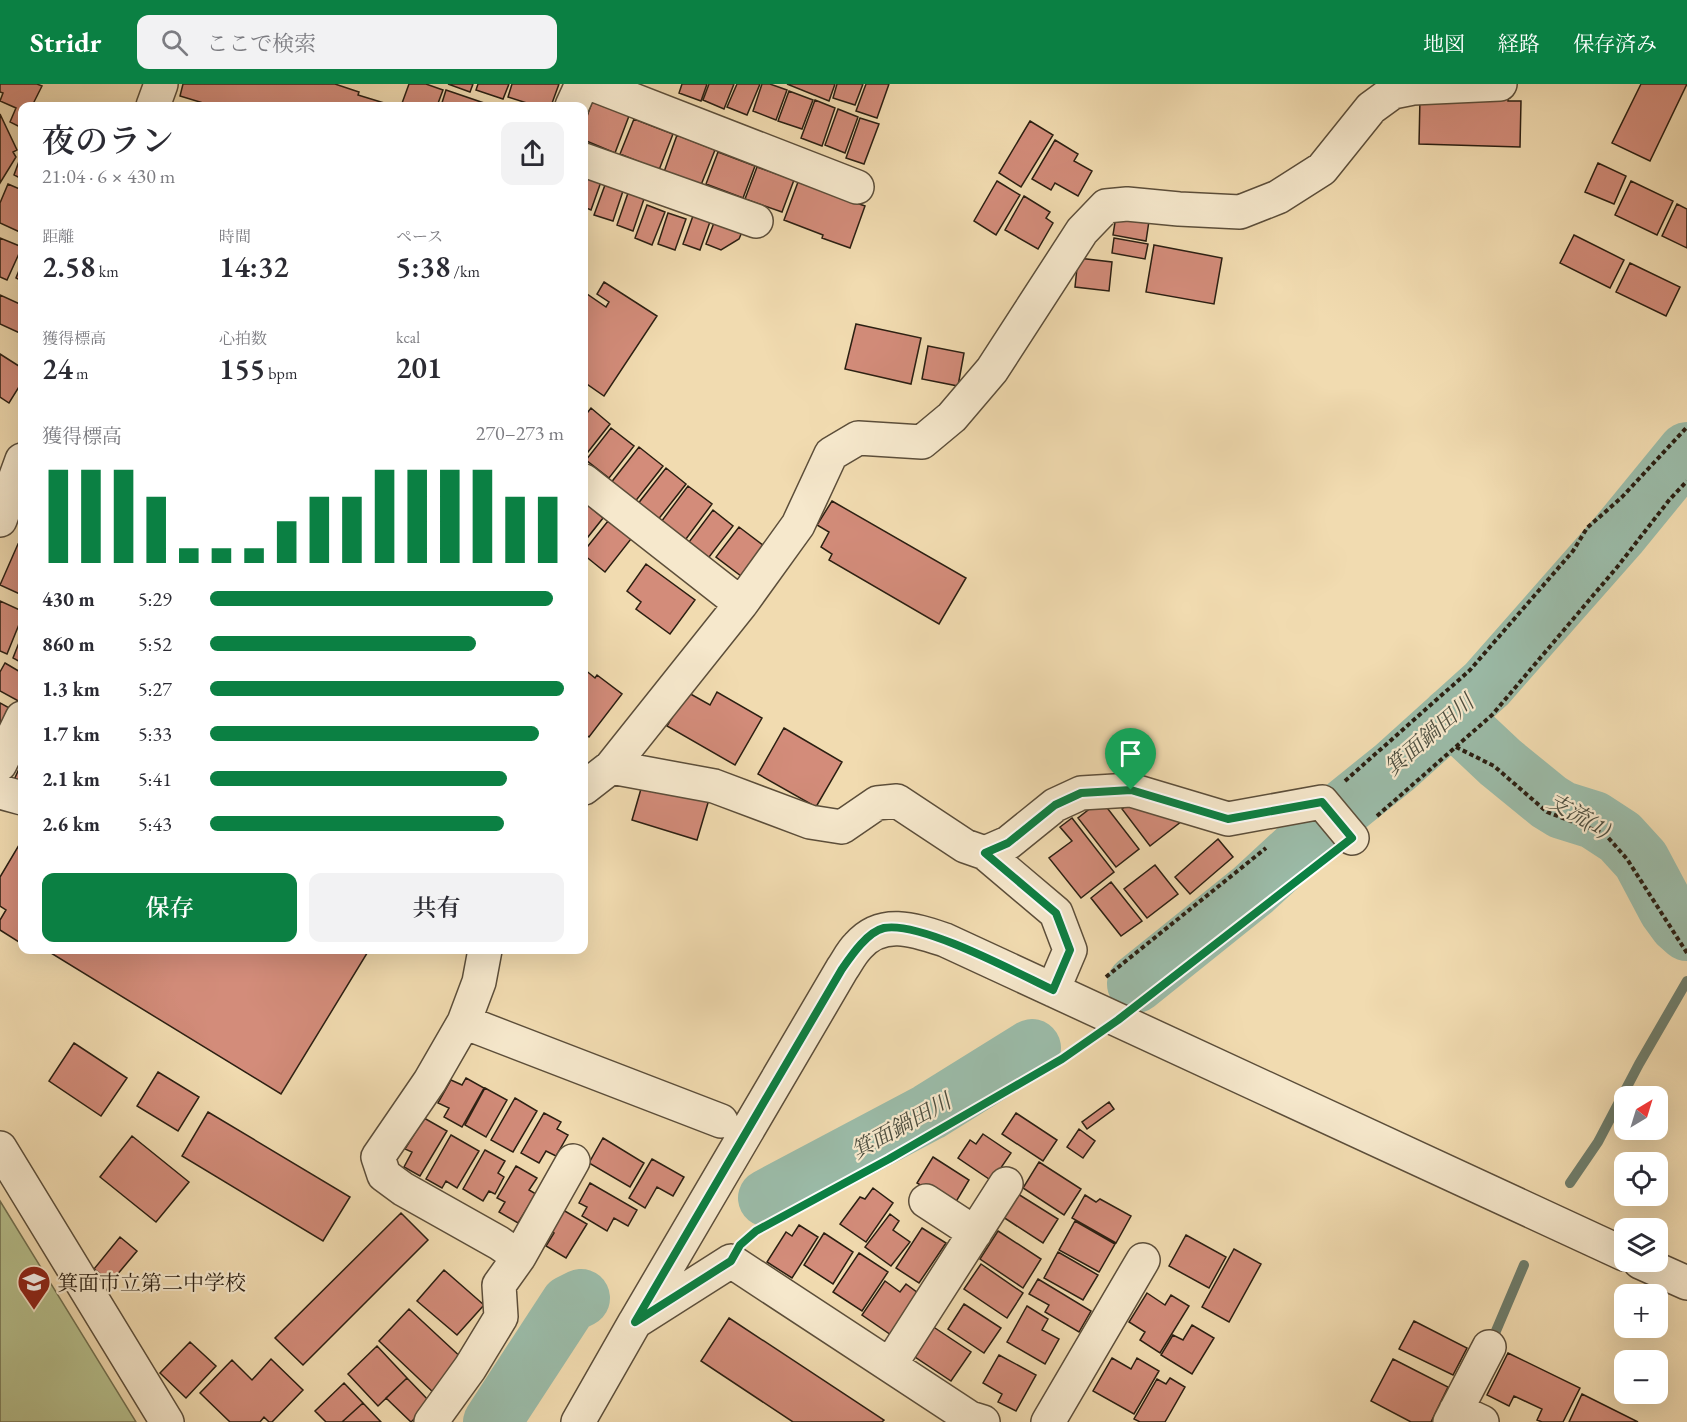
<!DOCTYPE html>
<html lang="ja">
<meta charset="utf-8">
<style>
:root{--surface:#fff;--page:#f2f2f3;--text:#2b2b33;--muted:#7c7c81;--accent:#0b8043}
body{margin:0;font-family:"EB Garamond","Noto Serif JP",serif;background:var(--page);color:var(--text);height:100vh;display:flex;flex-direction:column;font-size:22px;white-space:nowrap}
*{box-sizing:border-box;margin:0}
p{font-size:20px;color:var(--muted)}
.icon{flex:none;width:33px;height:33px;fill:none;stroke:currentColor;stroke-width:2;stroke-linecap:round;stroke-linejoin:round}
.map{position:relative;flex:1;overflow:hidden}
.details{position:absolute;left:18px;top:18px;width:570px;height:852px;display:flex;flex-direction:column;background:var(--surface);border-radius:12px;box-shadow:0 6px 24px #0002}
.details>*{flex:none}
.needle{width:39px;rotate:38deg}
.controls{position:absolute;left:1614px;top:1002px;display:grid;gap:12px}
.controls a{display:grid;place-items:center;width:54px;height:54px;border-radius:12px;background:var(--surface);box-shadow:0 6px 24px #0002;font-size:30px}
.pin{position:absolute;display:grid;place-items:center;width:51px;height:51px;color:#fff;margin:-62px -26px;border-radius:50% 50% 50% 0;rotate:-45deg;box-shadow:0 0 6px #0007}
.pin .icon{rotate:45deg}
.round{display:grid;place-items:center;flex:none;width:63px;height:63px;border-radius:12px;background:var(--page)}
.headline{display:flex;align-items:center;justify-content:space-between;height:102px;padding:0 24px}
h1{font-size:33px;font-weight:600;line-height:45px}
.figures{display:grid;grid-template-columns:repeat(3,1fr);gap:9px;height:102px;padding:6px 24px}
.figures div{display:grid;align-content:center}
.figures b{font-size:30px;font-weight:600}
.figures small{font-size:16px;font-weight:400}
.figures p{font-size:16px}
.chart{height:168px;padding:12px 24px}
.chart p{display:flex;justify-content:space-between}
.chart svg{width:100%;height:108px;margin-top:6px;stroke:var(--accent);stroke-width:6}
.action{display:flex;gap:12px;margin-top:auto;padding:12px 24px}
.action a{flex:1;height:69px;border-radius:12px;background:var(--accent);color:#fff;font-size:24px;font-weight:600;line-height:69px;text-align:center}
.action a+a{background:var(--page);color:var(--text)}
ul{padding:0 24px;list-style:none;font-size:20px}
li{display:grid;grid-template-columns:96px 72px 1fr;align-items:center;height:45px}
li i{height:15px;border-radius:8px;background:var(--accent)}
header{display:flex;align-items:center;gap:36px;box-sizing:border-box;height:84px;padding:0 30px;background:var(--accent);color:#fff}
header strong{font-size:28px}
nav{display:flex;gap:33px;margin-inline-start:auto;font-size:21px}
.search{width:420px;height:54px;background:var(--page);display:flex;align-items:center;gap:15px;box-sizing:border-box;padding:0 21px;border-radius:12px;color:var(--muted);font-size:22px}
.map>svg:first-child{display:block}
.green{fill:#b7c18e;stroke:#717050;stroke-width:1.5}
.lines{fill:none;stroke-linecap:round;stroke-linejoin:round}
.stream{stroke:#6e7d6c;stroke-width:10}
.river{stroke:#9bbba8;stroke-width:58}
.building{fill:#d38c7a;stroke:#2b1f12;stroke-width:1.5}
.minor-casing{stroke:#5c4e3a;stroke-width:36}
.path{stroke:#2b1f12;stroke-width:4;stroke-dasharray:4.5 3;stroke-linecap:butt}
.minor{stroke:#f6e8cc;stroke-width:33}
.route-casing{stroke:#fff;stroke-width:12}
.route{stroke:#0b8043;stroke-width:8}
.labels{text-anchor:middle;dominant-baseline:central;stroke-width:4.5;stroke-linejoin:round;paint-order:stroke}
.poi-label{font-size:21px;fill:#2b1f12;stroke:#f6e8cc;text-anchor:start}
.water-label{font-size:22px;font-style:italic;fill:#4d4e3f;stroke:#f6e8cc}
</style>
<header>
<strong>Stridr</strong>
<div class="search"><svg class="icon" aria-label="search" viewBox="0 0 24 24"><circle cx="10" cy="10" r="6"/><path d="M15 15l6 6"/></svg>ここで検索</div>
<nav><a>地図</a><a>経路</a><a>保存済み</a></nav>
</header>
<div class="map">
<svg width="1687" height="1338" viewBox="0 0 1687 1338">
<rect width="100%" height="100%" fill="#f1dbb0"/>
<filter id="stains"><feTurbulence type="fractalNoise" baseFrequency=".00333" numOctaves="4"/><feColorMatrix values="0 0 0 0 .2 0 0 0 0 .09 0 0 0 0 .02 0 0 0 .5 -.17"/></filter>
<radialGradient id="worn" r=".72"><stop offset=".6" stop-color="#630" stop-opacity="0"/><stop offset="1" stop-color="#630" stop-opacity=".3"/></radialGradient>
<path class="green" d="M0 1117 136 1338H0Z"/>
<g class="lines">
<path class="stream" d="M1570 1099 1598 1058 1639 980 1687 897
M1490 1261 1524 1181"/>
<path class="river" d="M1451 632 1500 678 1549 718 1562 726 1594 736 1620 753 1641 776 1667 825 1678 840 1687 848
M1136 900 1253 806 1328 737 1395 683 1487 600 1619 450 1687 367
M767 1114 929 1028 1032 964
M492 1338 569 1220 581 1214"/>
</g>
<path class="building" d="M0 0H37L42 2 32 22H34H22V44L10 38 16 24 0 17 3 9 0 8Z
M183 0H335L359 8 358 11 394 22H213L180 12Z
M409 0H426L443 6 437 22H401Z
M448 0H473L470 8Z
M478 0H509L503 15 476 6Z
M512 0H559L551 22H536L508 13Z
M682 0H707L701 17 679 9Z
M709 0H734L724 25 703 16Z
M737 0H760L747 31 727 23Z
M762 0H770L787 6 776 36 753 27Z
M787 0H835L829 17Z
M837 0H863L855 21 833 14Z
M866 0H889L877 34 856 27Z
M1641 0H1687L1650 77 1612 59Z
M446 6 487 20 486 22H441Z
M789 7 813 16 802 45 778 37Z
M1508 10V17H1521L1520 63 1419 60 1420 14Z
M815 16 835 24 822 62 801 54Z
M592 18 629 32 615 69 584 56V41Z
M838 25 858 33 845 69 825 61Z
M0 30 17 66 13 68 16 73 0 99Z
M860 34 879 40 864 80 846 74Z
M634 35 673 50 659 86 620 70Z
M1030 37 1053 51 1021 103 999 89Z
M677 51 715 66 701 101 664 88Z
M1055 56 1078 70 1074 77 1092 87 1078 112 1055 99 1051 106 1032 95Z
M718 68 755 82 743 114 706 100Z
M22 69V95L14 91Z
M1598 79 1626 92 1614 120 1585 108Z
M757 83 794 96 782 128 745 115Z
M586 90 602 95 591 126 584 123V97Z
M997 97 1020 111 996 151 974 137Z
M1631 97 1673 117 1657 151 1615 131Z
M798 98 865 122 850 164 822 154 823 151 784 136Z
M8 100 22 106V149L0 139V119Z
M605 101 623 107 613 137 594 131Z
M628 109 644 115 633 147 617 141Z
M1024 112 1050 128 1046 134 1053 139 1038 165 1005 146Z
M1677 120 1687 125V164L1662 152Z
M647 121 665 128 652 161 635 154Z
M668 129 686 135 675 166 658 160Z
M694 129 711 135 700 166 683 160Z
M1116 132 1149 137 1146 157 1113 151Z
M715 136 742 148 739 155 721 166 706 160Z
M1574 151 1624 176 1610 204 1560 179Z
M0 154 22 163 7 196 0 193Z
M1114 154 1148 160 1145 175 1112 169Z
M1154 161 1222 174 1214 220 1146 208Z
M1078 174 1112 178 1109 207 1075 203Z
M22 179V197L16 194Z
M1630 179 1680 203 1666 232 1616 208Z
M604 198 657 232 604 312 584 298V208L606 223 609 218 597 210Z
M0 211 22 221V250L0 240Z
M856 240 921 254 911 300 845 285Z
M928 262 964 269 958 302 922 295Z
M0 270 22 284V298L9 319 0 313Z
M591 324 610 340 584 373V333Z
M611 344 634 362 609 394 586 376Z
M639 363 663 382 634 419 610 400Z
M666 384 686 400 657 437 637 421Z
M688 402 712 420 683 459 658 442Z
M832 417 966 494 939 540 829 476 832 470 821 463 829 448 817 441Z
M584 418 603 434 584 458Z
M713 426 733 442 706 477 686 462Z
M608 437 631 455 605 488 584 471V467Z
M739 443 764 462 741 492 716 473Z
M18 460 22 462V511L0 501Z
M646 480 695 516 670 550 636 525 641 518 627 507Z
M0 517 22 527V533L7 570 0 567Z
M22 551V579L13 574Z
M5 579 22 589V619L0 607V588Z
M584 585 595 594 597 591 622 610 589 653 584 649Z
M687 608 710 621 717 608 762 634 735 681 667 642Z
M0 619 13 626 0 650Z
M784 644 842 678 816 723 758 690Z
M22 678V699L14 696Z
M643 698 710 712 697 756 632 736Z
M1101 716 1139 765 1116 783 1078 734Z
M1131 718 1182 737 1150 762 1122 725Z
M1072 734 1114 788 1081 814 1049 774 1072 757 1060 743Z
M1218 755 1233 773 1190 810 1175 793Z
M22 756V860L0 846V836L6 826 0 822V793Z
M1155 781 1178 810 1147 834 1124 805Z
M1111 798 1142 837 1121 852 1091 814Z
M46 866H369L281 1010Z
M74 959 127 994 101 1032 49 997Z
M158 988 199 1013 178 1047 137 1022Z
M466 994 484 1004 462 1043 444 1033 449 1024 438 1019 451 996 462 1001Z
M485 1004 507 1016 486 1053 465 1041Z
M515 1014 537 1027 513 1068 491 1056Z
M1109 1018 1114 1025 1087 1045 1082 1038Z
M208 1028 350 1113 323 1157 182 1072Z
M544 1029 561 1038 557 1045 568 1051 556 1072 546 1067 539 1079 521 1069Z
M1016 1029 1057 1056 1043 1077 1002 1050Z
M424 1034 447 1047 420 1092 404 1083 412 1068 405 1065Z
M1079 1045 1095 1057 1083 1074 1067 1063Z
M983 1050 1011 1069 992 1097 958 1074 970 1056 976 1060Z
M451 1051 479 1067 457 1104 446 1097 442 1104 426 1095Z
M132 1052 189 1098 156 1138 100 1093Z
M603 1054 644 1079 630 1103 589 1079Z
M485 1066 505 1077 498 1089 504 1093 495 1110 489 1107 483 1117 463 1105Z
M933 1073 969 1096 954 1121 917 1099Z
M652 1075 684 1093 673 1112 657 1103 645 1124 629 1114Z
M1039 1078 1081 1105 1064 1131 1023 1104Z
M516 1082 537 1094 529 1106 536 1110 518 1139 499 1128 505 1118 497 1114Z
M590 1099 637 1126 628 1142 614 1134 607 1147 582 1132 587 1123 579 1119Z
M873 1104 893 1119 866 1158 840 1140 860 1113 865 1115Z
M1018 1110 1058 1135 1043 1159 1003 1133Z
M1085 1111 1096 1118 1100 1115 1131 1132 1116 1159 1072 1134Z
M558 1123 587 1140 566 1174 546 1162 554 1149 546 1144Z
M401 1129 428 1156 303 1281 275 1254Z
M890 1130 899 1137 893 1146 910 1158 891 1182 865 1163Z
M1075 1137 1115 1160 1099 1188 1059 1166Z
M799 1141 818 1153 792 1194 767 1178 786 1148 792 1152Z
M922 1144 946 1159 919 1199 896 1184Z
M998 1147 1041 1175 1023 1204 980 1175Z
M824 1149 853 1168 833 1200 804 1181Z
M1186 1151 1226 1173 1209 1204 1169 1182Z
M120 1153 137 1167 111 1198 94 1185Z
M1234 1165 1261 1180 1229 1238 1202 1223Z
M1058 1168 1098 1191 1083 1216 1044 1194Z
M859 1169 888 1188 862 1227 833 1208Z
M981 1180 1023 1209 1007 1234 964 1205Z
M444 1186 484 1221 457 1251 417 1217Z
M1038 1195 1091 1227 1079 1248 1045 1228 1049 1221 1029 1210Z
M885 1197 900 1208 906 1200 922 1212 894 1253 862 1231Z
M1147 1209 1165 1221 1171 1211 1189 1222 1160 1269 1140 1256 1145 1248 1129 1238Z
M964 1220 1001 1244 984 1269 948 1245Z
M1027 1222 1048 1235 1042 1246 1059 1255 1045 1280 1007 1258Z
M409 1225 465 1277 435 1310 379 1257Z
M729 1234 884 1336 882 1338H793L701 1277Z
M1414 1237 1467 1264 1453 1291 1399 1265Z
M1192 1241 1214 1254 1192 1290 1161 1271 1173 1251 1183 1256Z
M932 1242 971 1268 951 1297 912 1271Z
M190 1258 216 1282 186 1314 160 1289Z
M377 1262 407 1294 378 1322 348 1290Z
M1508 1269 1580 1304 1563 1338H1542L1537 1336 1542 1325 1514 1312 1509 1322 1487 1311Z
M999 1271 1036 1291 1016 1327 998 1318 1002 1310 983 1299Z
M1112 1274 1131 1285 1137 1274 1159 1287 1134 1330 1093 1307Z
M271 1275 303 1306 272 1338H269L264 1333 260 1338H230L200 1309 232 1276 252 1296Z
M1393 1275 1448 1303 1431 1338H1411L1371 1317Z
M407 1294 431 1319 411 1338 386 1314Z
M1170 1294 1185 1303 1165 1338H1140L1134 1335 1157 1295 1166 1300Z
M344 1299 363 1319 342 1338H326L315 1327Z
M1582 1310 1638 1338H1569Z
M363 1319 381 1338H342Z"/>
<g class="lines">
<g class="minor-casing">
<path id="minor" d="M592 0 857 103
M153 22 161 0
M572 22 582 0
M584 76 756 137
M584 397 741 520
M0 436 22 376
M0 680 22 634
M611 683 714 702 810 738 842 743 877 719 897 717 965 762 985 769 1008 759 1055 721 1081 709 1131 706 1228 735 1322 718 1352 754
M584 704 611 683 741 520 798 441 831 370 858 354 922 358 952 333 992 286 1082 147 1106 122 1127 120 1179 125 1240 128 1278 113 1322 85 1371 24 1393 8 1413 4 1500 0
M0 708 22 714
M985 769 1056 829 1070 866 1053 906
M464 938 721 1037
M0 1064 167 1338
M926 1117 975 1149
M519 1173 573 1077
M1640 1178 1687 1199
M635 1238 842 885C847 878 851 869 858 862 882 834 915 846 945 856L1624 1170
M890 1281 1006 1100
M1456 1326 1482 1338
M431 1338 470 1284 501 1233 499 1201 519 1173 499 1159 403 1105 384 1091 378 1073 430 997 464 938 479 898 485 866
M578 1338 635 1238 731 1177 970 1334 983 1338
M1048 1338 1143 1176
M1450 1338 1489 1263"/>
</g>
<path class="path" d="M1456 663 1494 682 1547 728 1605 750 1627 775 1687 869
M1345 697 1470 586 1573 467 1587 444 1622 413 1687 343
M1377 732 1492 631 1618 482 1670 415 1687 397
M1106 893 1266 764
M1148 913 1327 773
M750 1152 1062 975 1087 958"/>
<use href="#minor" class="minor"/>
</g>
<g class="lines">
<g class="route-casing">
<path id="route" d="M1131 706 1228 735 1322 718 1352 754 1118 936 1062 975 889 1075 756 1147 740 1161 731 1177 635 1238 842 885C851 872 867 848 884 844 921 837 1017 889 1053 906L1070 866 1056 829 985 769 1008 759 1055 721 1081 709Z"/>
</g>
<use href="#route" class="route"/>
</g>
<defs>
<g id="school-pin" transform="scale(1.725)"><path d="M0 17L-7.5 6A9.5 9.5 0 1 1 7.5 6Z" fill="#8f2418" stroke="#f6e8cc"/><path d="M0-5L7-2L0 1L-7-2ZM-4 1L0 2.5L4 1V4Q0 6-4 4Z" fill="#fff"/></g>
</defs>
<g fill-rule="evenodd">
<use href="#school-pin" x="34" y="1198"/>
</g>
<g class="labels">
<g class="poi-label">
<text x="57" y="1198">箕面市立第二中学校</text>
</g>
<g class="water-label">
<text transform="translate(1429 651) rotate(-41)">箕面鍋田川</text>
<text transform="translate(1579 731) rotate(28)">支流(1)</text>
<text transform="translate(901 1042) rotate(-29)">箕面鍋田川</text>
</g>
</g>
<rect width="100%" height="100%" filter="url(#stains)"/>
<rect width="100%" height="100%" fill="url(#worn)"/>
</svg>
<div class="controls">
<a><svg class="needle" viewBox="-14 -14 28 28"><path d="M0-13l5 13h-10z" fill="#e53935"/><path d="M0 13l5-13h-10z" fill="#7c7c81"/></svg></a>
<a><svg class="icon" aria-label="locate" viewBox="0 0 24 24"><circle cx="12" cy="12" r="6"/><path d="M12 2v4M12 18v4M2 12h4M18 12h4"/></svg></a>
<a><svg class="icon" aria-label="layers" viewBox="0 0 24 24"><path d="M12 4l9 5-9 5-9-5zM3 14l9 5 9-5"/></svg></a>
<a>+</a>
<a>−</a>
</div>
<div class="pin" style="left:1131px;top:706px;background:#1e9e55"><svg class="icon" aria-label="arrive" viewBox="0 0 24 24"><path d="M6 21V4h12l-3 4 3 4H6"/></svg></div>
<section class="details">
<div class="headline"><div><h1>夜のラン</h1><p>21:04 · 6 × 430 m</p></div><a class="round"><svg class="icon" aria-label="share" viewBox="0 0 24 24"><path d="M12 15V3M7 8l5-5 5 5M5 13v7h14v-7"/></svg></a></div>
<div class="figures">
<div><p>距離</p><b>2.58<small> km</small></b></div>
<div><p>時間</p><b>14:32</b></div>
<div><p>ペース</p><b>5:38<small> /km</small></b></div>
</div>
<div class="figures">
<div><p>獲得標高</p><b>24<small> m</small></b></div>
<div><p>心拍数</p><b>155<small> bpm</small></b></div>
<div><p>kcal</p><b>201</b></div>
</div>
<div class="chart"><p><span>獲得標高</span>270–273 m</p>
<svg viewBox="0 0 160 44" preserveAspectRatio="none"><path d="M5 44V6M15 44V6M25 44V6M35 44V17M45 44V38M55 44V38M65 44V38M75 44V27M85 44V17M95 44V17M105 44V6M115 44V6M125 44V6M135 44V6M145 44V17M155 44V17"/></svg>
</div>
<ul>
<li><b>430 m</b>5:29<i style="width:97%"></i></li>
<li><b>860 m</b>5:52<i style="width:75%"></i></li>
<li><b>1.3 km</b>5:27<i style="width:100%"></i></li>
<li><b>1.7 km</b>5:33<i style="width:93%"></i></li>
<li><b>2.1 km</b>5:41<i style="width:84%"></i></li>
<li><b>2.6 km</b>5:43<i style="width:83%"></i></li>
</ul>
<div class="action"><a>保存</a><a>共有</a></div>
</section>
</div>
